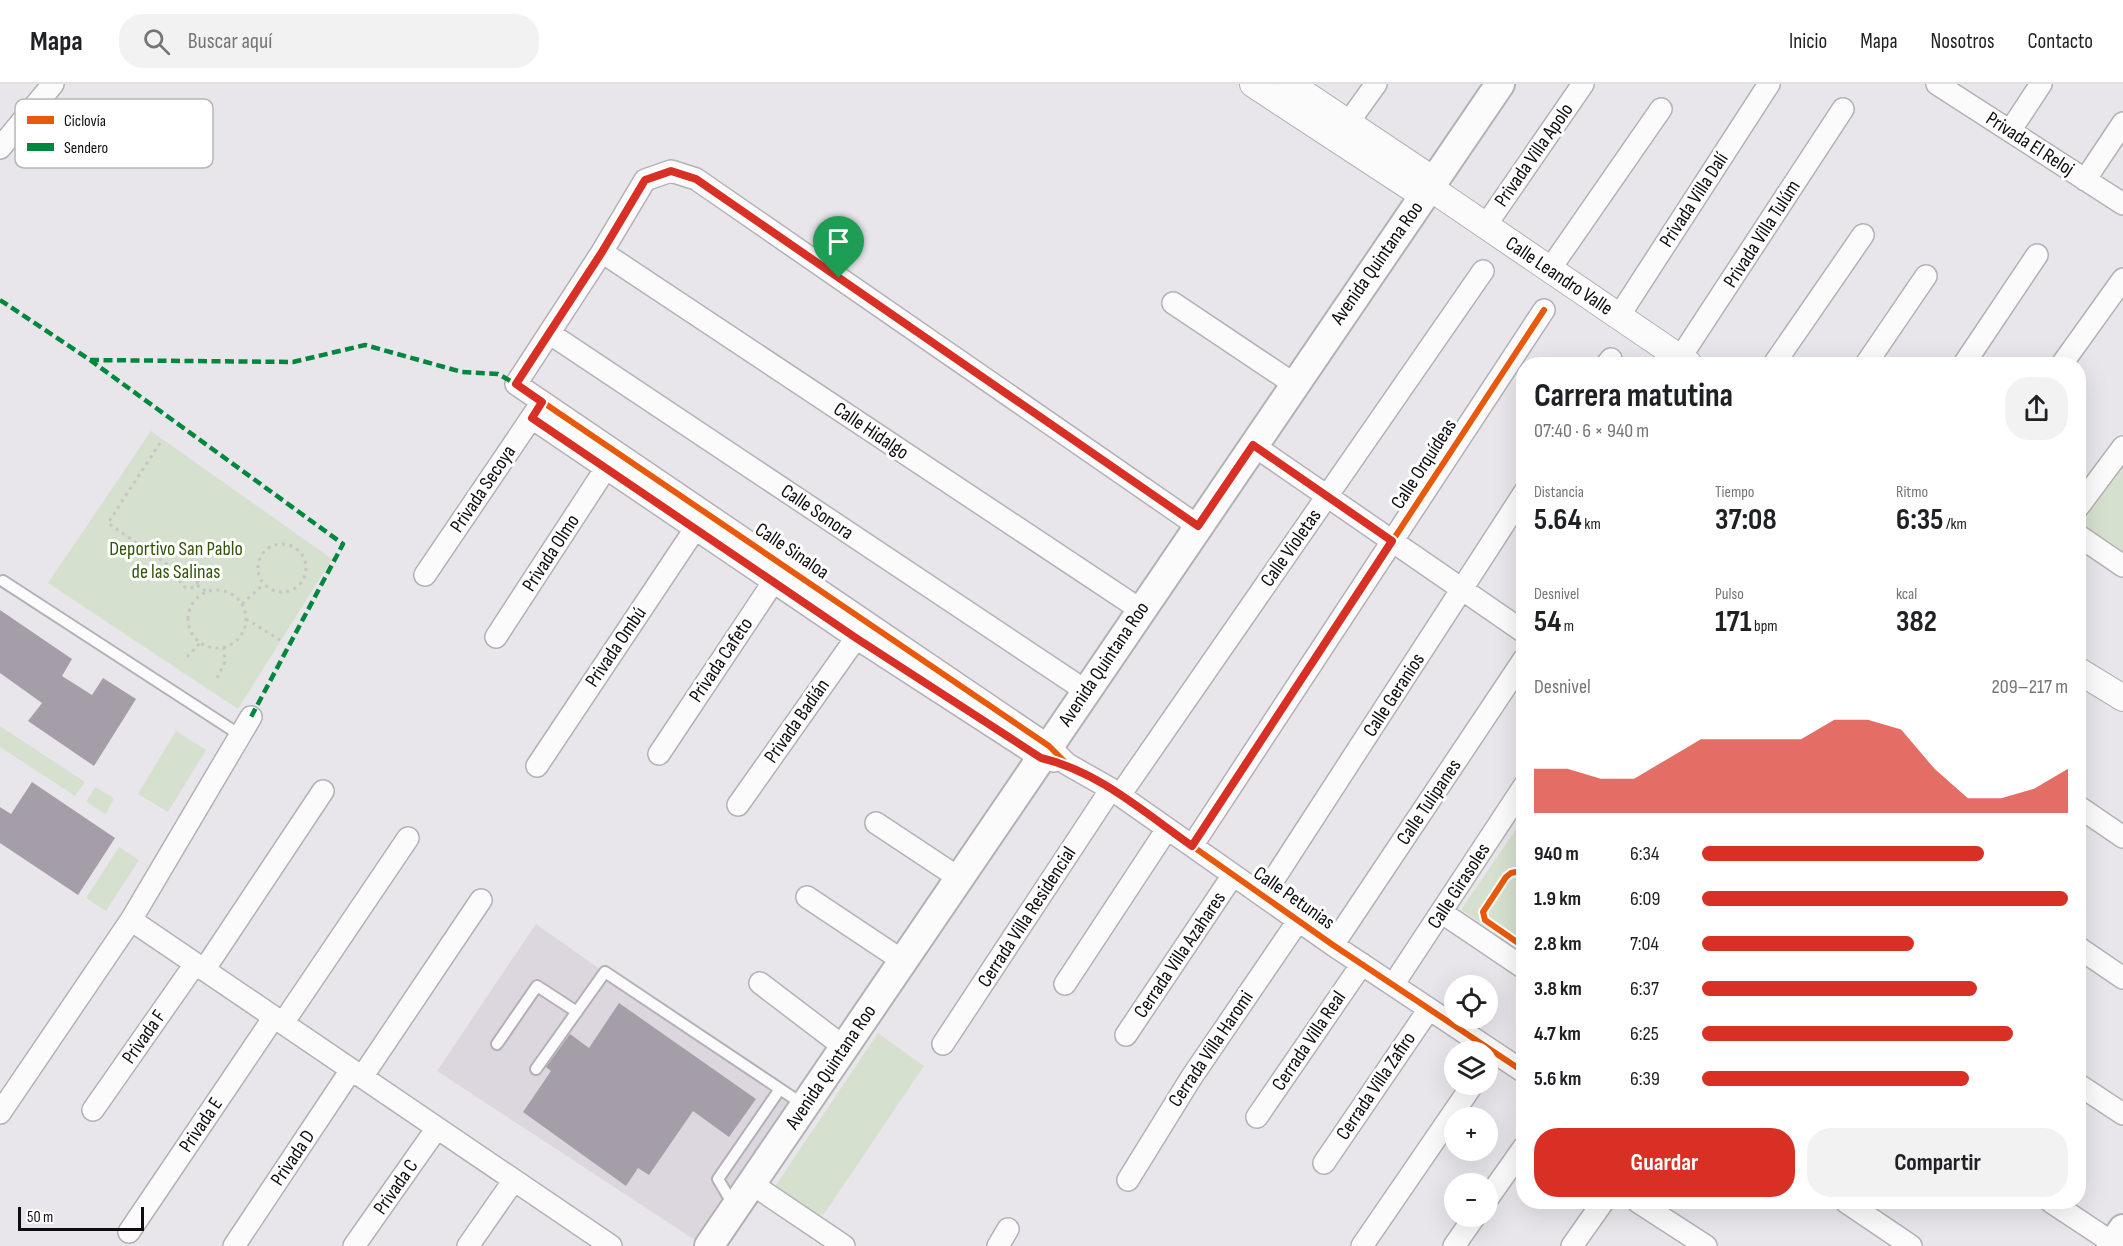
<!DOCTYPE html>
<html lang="es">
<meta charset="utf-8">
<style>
:root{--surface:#fff;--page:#f2f2f2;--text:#202124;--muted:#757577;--line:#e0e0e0;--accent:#d93025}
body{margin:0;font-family:"Sofia Sans Condensed",sans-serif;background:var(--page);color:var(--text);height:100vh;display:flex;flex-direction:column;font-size:22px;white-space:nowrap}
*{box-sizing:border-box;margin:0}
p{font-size:20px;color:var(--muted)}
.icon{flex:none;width:33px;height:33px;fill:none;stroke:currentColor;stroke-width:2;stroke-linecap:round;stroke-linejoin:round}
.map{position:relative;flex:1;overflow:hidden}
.panel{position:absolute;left:1516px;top:273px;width:570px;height:852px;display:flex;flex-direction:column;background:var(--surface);border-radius:24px;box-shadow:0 6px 24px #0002}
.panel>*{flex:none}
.fabs{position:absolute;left:1444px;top:891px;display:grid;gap:12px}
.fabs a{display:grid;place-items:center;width:54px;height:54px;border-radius:50%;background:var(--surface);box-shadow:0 6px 24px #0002;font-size:30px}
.scale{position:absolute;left:18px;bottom:15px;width:126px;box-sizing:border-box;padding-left:6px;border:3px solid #0e0c0f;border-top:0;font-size:16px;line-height:21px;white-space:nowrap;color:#0e0c0f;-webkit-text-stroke:4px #fff;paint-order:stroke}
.pin{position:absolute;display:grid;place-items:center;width:51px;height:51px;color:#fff;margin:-62px -26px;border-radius:50% 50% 50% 0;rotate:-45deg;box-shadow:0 0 6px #0007}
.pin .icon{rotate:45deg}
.round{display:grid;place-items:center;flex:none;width:63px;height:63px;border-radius:24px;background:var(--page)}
.headline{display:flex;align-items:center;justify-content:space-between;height:102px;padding:0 18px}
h1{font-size:33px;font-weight:700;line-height:45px}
.stats{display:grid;grid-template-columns:repeat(3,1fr);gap:9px;height:102px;padding:6px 18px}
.stats div{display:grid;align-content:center}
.stats b{font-size:30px;font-weight:700}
.stats small{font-size:16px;font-weight:400}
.stats p{font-size:16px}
.chart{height:168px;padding:12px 18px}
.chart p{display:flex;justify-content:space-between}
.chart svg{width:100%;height:108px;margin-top:6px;fill:var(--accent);opacity:.7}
.button{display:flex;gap:12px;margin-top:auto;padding:12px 18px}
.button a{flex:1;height:69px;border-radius:24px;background:var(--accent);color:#fff;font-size:24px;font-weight:700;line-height:69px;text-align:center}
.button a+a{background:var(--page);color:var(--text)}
ul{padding:0 18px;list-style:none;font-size:20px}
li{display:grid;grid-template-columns:96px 72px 1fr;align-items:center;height:45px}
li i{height:15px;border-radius:8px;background:var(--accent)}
header{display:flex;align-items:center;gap:36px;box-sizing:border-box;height:84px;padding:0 30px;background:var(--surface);border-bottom:2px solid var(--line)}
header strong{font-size:28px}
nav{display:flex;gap:33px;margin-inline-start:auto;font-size:21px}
.search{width:420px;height:54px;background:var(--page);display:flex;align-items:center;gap:15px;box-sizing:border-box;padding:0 21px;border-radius:24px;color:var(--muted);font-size:22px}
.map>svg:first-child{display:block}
.built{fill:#dcd6df}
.green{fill:#d6e0ce}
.building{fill:#a59ea8}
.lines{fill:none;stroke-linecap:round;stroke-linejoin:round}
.service-casing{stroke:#b3b1b5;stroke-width:14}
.minor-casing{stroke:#b3b1b5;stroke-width:24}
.tertiary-casing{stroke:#b3b1b5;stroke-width:28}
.secondary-casing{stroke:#b3b1b5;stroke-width:32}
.path{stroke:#c7c6c7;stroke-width:3;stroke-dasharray:3 4.5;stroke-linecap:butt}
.service{stroke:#fcfbfc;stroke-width:10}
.minor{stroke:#fcfbfc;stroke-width:21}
.tertiary{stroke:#fcfbfc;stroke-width:26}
.secondary{stroke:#fcfbfc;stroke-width:28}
.quiet{stroke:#00873e;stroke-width:4.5;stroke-dasharray:9 4.5;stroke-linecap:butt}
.cycleway-casing{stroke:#fff;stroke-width:10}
.cycleway{stroke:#e8590c;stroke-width:6}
.route-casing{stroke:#fff;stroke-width:12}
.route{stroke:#d93025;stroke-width:8}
.labels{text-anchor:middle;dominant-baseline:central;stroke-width:6;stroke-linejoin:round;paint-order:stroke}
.street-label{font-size:20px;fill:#0e0c0f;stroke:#fff}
.park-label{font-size:20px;fill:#325308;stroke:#fff}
.key{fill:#fff;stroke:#b7b6b7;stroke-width:1.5}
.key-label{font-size:16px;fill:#0e0c0f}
</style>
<header>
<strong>Mapa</strong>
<div class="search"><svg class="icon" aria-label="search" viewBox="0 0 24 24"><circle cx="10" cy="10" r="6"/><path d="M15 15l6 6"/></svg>Buscar aquí</div>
<nav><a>Inicio</a><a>Mapa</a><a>Nosotros</a><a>Contacto</a></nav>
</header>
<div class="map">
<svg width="2123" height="1162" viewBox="0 0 2123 1162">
<rect width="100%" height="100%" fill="#e9e6eb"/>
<path class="built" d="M536 840 796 1023 701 1160 437 987Z"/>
<path class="green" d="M151 347 332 475 238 625 48 499Z
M2123 374V477L2079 446V435Z
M0 642 85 698 75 712 0 663Z
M176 647 206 666 168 728 138 710Z
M95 703 114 714 106 730 86 718Z
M1524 733V868L1461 826Z
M119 763 139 776 106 827 86 814Z
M878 949 924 982 824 1130 814 1132 774 1104Z"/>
<path class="building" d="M0 526 72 575 62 592 92 611 103 594 136 615 94 682 28 637 42 619 0 589Z
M32 698 115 754 78 811 0 759V723L11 730Z
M619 919 756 1015 729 1053 693 1027 649 1091 638 1084 626 1102 523 1028 551 987 546 983 570 950 589 964Z"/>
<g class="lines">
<g class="service-casing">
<path id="service" d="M3 497 240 651
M497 960 537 902 577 928
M536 985 605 888 804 1021
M734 1122 718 1095 780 1005"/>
</g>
<g class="minor-casing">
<path id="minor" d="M1937 0 2123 120
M1348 39 1376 0
M2010 47 2041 0
M0 64 53 0
M2085 96 2123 39
M1486 141 1583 0
M602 168 1141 526
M1550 185 1661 25
M1173 219 1294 300
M1619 232 1769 0
M549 249 1086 607
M1680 274 1843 25
M1607 280 1611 275
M1774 280 1863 151
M1866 280 1926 192
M1964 280 2037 171
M2062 280 2123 195
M532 334 856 554 1041 674 1054 677
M1253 361 1524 548
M2079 422 2123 363
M1198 442 696 95 671 87 645 96 602 168 516 300 1049 662 1067 680 1111 705 1333 861 1524 988
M2079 452 2123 482
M425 491 538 324
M496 553 606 384
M659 670 780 488
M537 682 695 445
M1120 711 1483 187
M738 721 856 554
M2079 723 2123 753
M876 739 959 794
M1192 762 1544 226
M1263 812 1524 409
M807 813 903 877
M1441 828 1524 884
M131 836 611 1162
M1333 861 1524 575
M2079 864 2123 894
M204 886 323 707
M760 899 844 963
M1065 900 1167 745
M1393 901 1524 702
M283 939 408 754
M1126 951 1233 791
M943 960 1111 705
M362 993 481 816
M2079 1001 2123 1030
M93 1026 195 880
M0 1029 131 836 251 633
M1257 1033 1362 880
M1324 1079 1429 925
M1128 1096 1191 994 1298 837
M752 1100 844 1162
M1488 1114 1524 1063
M1638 1118 1706 1162
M1846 1118 1911 1162
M2051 1118 2113 1159
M129 1148 274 933
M234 1162 351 986
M354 1162 437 1044
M468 1162 514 1096
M998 1162 1008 1145
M1362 1162 1473 1000
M1454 1162 1475 1132
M1572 1162 1603 1118"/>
</g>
<g class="tertiary-casing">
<path id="tertiary" d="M1253 0 1413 105 1429 103
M1290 0 1423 89 1429 103 1689 280
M2079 587 2123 614"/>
</g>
<g class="secondary-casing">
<path id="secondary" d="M709 1162 1500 0
M2111 1162 2123 1145"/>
</g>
<path class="path" d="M160 359 108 439 181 490
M258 484a24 24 0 1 1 48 0a24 24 0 1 1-48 0Z
M180 495a9 9 0 1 1 18 0a9 9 0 1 1-18 0Z
M197 501 207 508
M188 535a29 29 0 1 1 58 0a29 29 0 1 1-58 0Z
M242 520 264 500
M246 535 280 556
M187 573 200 559
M217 594 225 578 224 563"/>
<use href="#service" class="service"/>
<use href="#minor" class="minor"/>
<use href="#tertiary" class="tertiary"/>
<use href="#secondary" class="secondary"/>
<path class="quiet" d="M0 216 90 276 343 460 251 633
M90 276 293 278 365 261 462 288 498 290 516 300"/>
<g class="cycleway-casing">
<path id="cycleway" d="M1198 442 696 95 671 87 645 96 602 168 516 300 1049 662 1067 680 1111 705 1333 861 1524 988
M1192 762 1544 226
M1524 783 1521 787 1511 789 1506 793 1483 828 1485 836 1524 863"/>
</g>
<use href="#cycleway" class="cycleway"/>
</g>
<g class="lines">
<g class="route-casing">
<path id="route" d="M671 87 696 95 1198 442 1253 361 1392 457 1192 762C1145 729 1098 687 1041 674L856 554 532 334 542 318 516 300 602 168 645 96Z"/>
</g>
<use href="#route" class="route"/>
</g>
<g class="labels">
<g class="street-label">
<text transform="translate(2030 60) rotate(33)">Privada El Reloj</text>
<text transform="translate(1534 71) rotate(-55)">Privada Villa Apolo</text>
<text transform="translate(1694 116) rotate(-57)">Privada Villa Dalí</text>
<text transform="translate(1762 150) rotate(-57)">Privada Villa Tulúm</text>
<text transform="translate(1377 179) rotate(-55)">Avenida Quintana Roo</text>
<text transform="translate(1559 192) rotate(34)">Calle Leandro Valle</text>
<text transform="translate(871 347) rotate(34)">Calle Hidalgo</text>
<text transform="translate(1424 380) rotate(-57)">Calle Orquídeas</text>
<text transform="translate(483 405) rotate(-56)">Privada Secoya</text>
<text transform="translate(817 428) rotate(34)">Calle Sonora</text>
<text transform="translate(1291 464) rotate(-55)">Calle Violetas</text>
<text transform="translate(792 467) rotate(34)">Calle Sinaloa</text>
<text transform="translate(551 469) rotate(-57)">Privada Olmo</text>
<text transform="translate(616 563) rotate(-56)">Privada Ombú</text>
<text transform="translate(721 576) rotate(-56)">Privada Cafeto</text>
<text transform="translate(1104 580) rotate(-56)">Avenida Quintana Roo</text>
<text transform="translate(1394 611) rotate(-57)">Calle Geranios</text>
<text transform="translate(797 637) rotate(-55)">Privada Badián</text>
<text transform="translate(1429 718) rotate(-56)">Calle Tulipanes</text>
<text transform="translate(1459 802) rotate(-57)">Calle Girasoles</text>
<text transform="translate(1294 814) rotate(35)">Calle Petunias</text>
<text transform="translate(1027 833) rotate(-57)">Cerrada Villa Residencial</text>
<text transform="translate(1180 871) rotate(-56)">Cerrada Villa Azahares</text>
<text transform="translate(144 953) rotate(-55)">Privada F</text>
<text transform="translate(1309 957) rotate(-56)">Cerrada Villa Real</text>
<text transform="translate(1211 965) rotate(-56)">Cerrada Villa Haromi</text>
<text transform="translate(831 983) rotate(-56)">Avenida Quintana Roo</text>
<text transform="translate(1376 1002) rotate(-56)">Cerrada Villa Zafiro</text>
<text transform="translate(201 1041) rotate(-56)">Privada E</text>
<text transform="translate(293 1074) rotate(-56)">Privada D</text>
<text transform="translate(396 1103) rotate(-55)">Privada C</text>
</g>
<g class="park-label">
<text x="176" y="465">Deportivo San Pablo<tspan x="176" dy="23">de las Salinas</tspan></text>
</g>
</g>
<rect x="15" y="15" width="198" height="69" rx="9" class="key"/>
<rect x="27" y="32" width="27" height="8" fill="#e8590c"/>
<rect x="27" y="59" width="27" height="8" fill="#00873e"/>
<g class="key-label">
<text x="64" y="42">Ciclovía</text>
<text x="64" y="69">Sendero</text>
</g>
</svg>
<div class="fabs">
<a><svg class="icon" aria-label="locate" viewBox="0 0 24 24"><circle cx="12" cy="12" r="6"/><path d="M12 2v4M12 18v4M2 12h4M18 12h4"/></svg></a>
<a><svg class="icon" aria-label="layers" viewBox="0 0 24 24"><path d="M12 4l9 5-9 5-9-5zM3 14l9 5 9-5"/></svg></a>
<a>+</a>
<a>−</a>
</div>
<div class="scale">50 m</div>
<div class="pin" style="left:839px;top:194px;background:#1e9e55"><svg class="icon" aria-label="arrive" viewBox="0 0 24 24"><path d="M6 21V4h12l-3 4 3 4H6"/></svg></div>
<section class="panel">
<div class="headline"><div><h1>Carrera matutina</h1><p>07:40 · 6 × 940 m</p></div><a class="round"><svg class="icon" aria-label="share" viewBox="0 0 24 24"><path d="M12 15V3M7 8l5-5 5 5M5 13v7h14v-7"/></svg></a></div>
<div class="stats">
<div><p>Distancia</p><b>5.64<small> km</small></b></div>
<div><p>Tiempo</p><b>37:08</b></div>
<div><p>Ritmo</p><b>6:35<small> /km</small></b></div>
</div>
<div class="stats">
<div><p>Desnivel</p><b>54<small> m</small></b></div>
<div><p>Pulso</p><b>171<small> bpm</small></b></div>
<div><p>kcal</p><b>382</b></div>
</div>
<div class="chart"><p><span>Desnivel</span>209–217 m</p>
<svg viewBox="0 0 160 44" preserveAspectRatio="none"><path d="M0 44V26L10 26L20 30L30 30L40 22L50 14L60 14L70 14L80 14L90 6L100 6L110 10L120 26L130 38L140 38L150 34L160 26V44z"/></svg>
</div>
<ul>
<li><b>940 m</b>6:34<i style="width:77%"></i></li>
<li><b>1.9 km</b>6:09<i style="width:100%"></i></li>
<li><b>2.8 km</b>7:04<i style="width:58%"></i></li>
<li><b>3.8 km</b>6:37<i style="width:75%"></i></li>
<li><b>4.7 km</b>6:25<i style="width:85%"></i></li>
<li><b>5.6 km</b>6:39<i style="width:73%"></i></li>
</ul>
<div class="button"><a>Guardar</a><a>Compartir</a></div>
</section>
</div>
